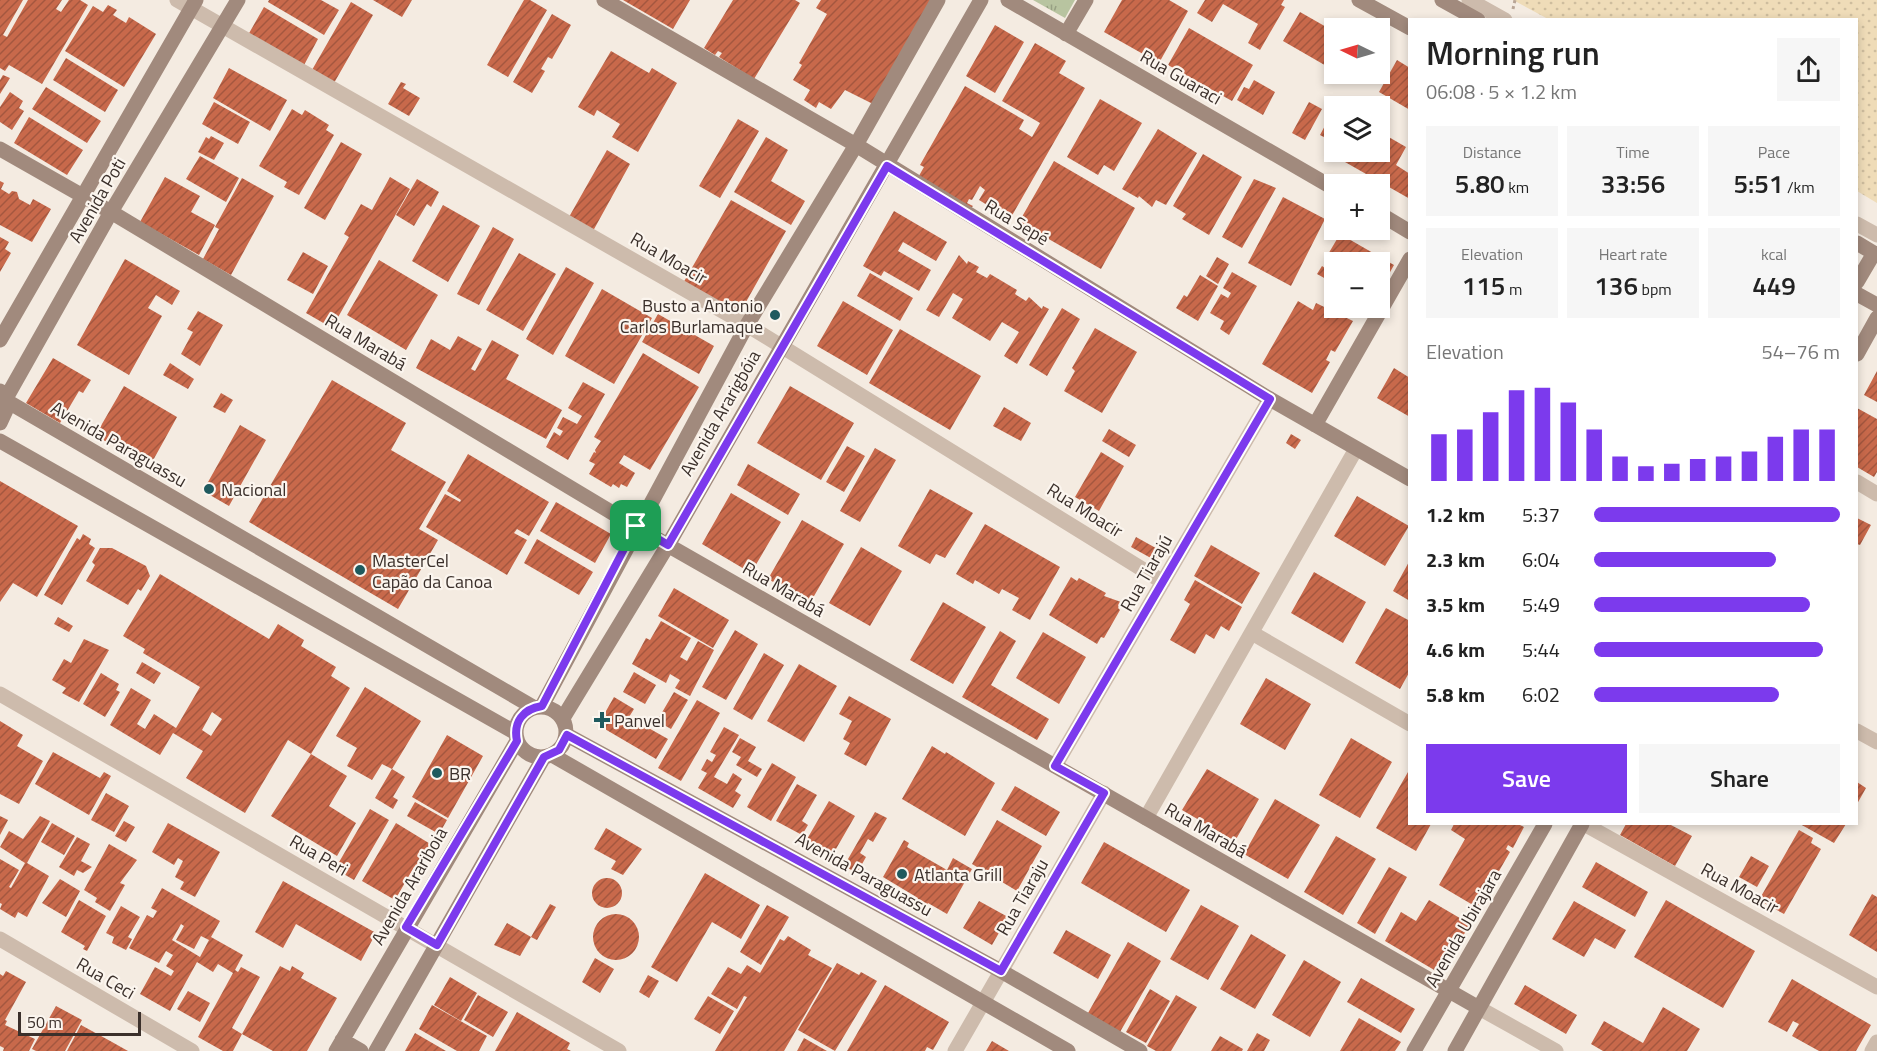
<!DOCTYPE html>
<meta charset="utf-8">
<style>
:root{--surface:#fff;--page:#f6f6f6;--text:#222;--muted:#767676;--accent:#7c3aed}
body{margin:0;font-family:"Titillium Web",sans-serif;background:var(--page);color:var(--text);height:100vh;display:flex;flex-direction:column;font-size:22px;white-space:nowrap}
*{box-sizing:border-box;margin:0}
p{font-size:20px;color:var(--muted)}
.icon{flex:none;width:33px;height:33px;fill:none;stroke:currentColor;stroke-width:2;stroke-linecap:round;stroke-linejoin:round}
.map{position:relative;flex:1;overflow:hidden}
.drawer{position:absolute;left:1408px;top:18px;width:450px;height:807px;display:flex;flex-direction:column;background:var(--surface);border-radius:0px;box-shadow:0 3px 9px #0003}
.drawer>*{flex:none}
.needle{width:39px;rotate:275deg}
.fabs{position:absolute;left:1324px;top:18px;display:grid;gap:12px}
.fabs a{display:grid;place-items:center;width:66px;height:66px;border-radius:0px;background:var(--surface);box-shadow:0 3px 9px #0003;font-size:30px}
.scale{position:absolute;left:18px;bottom:15px;width:123px;box-sizing:border-box;padding-left:6px;border:3px solid #3b302b;border-top:0;font-size:16px;line-height:21px;white-space:nowrap;color:#3b302b;-webkit-text-stroke:4px #fbf5ee;paint-order:stroke}
.pin{position:absolute;display:grid;place-items:center;width:51px;height:51px;color:#fff;margin:-26px;border-radius:12px;box-shadow:0 3px 9px #0006}
.round{display:grid;place-items:center;flex:none;width:63px;height:63px;border-radius:0px;background:var(--page)}
.headline{display:flex;align-items:center;justify-content:space-between;height:102px;padding:0 18px}
h1{font-size:33px;font-weight:600;line-height:45px}
.stats{display:grid;grid-template-columns:repeat(3,1fr);gap:9px;height:102px;padding:6px 18px}
.stats div{display:grid;align-content:center;border-radius:0px;background:var(--page);text-align:center}
.stats b{font-size:26px;font-weight:600}
.stats small{font-size:16px;font-weight:400}
.stats p{font-size:16px}
.chart{height:168px;padding:12px 18px}
.chart p{display:flex;justify-content:space-between}
.chart svg{width:100%;height:108px;margin-top:6px;stroke:var(--accent);stroke-width:6}
.button{display:flex;gap:12px;margin-top:auto;padding:12px 18px}
.button a{flex:1;height:69px;border-radius:0px;background:var(--accent);color:#fff;font-size:24px;font-weight:600;line-height:69px;text-align:center}
.button a+a{background:var(--page);color:var(--text)}
ul{padding:0 18px;list-style:none;font-size:20px}
li{display:grid;grid-template-columns:96px 72px 1fr;align-items:center;height:45px}
li i{height:15px;border-radius:8px;background:var(--accent)}
.map>svg:first-child{display:block}
.grass{fill:url(#grass-tufts)}
.sand{fill:url(#sand-dots)}
.building{fill:url(#building-hatch);fill-rule:evenodd}
.lines{fill:none;stroke-linecap:round;stroke-linejoin:round}
.path{stroke:#b9a596;stroke-width:3;stroke-dasharray:3 3;stroke-linecap:butt}
.street{stroke:#cdbbac;stroke-width:15}
.secondary{stroke:#a18a7d;stroke-width:15}
.route-casing{stroke:#fff;stroke-width:12}
.route{stroke:#7c3aed;stroke-width:8}
.poi-dot{fill:#1f5a5e;stroke:#fbf5ee;stroke-width:2}
.labels{text-anchor:middle;dominant-baseline:central;stroke-width:4.5;stroke-linejoin:round;paint-order:stroke}
.street-label{font-size:18px;fill:#3b302b;stroke:#fbf5ee}
.poi-label{font-size:18px;fill:#3b302b;stroke:#fbf5ee;text-anchor:start}
</style>
<div class="map">
<svg width="1877" height="1051" viewBox="0 0 1877 1051">
<defs>
<pattern id="grass-tufts" width="24" height="20" patternUnits="userSpaceOnUse" patternTransform="scale(1.5)"><rect width="24" height="20" fill="#b8c4a0"/><path d="M3 7l-1-3M5 7V3M7 7l1-3M15 17l-1-3M17 17v-4M19 17l1-3" fill="none" stroke="#97a083"/></pattern>
<pattern id="sand-dots" width="8" height="8" patternUnits="userSpaceOnUse" patternTransform="scale(1.5)"><rect width="8" height="8" fill="#efdcb8"/><path d="M2 2h.1M6 6h.1" fill="none" stroke="#cebd9e" stroke-width="1.8" stroke-linecap="round"/></pattern>
<pattern id="building-hatch" width="6" height="6" patternUnits="userSpaceOnUse" patternTransform="scale(1.5)"><rect width="6" height="6" fill="#c8694b"/><path d="M-1 1l2-2M0 6l6-6M5 7l2-2" fill="none" stroke="#a4573f"/></pattern>
</defs>
<rect width="100%" height="100%" fill="#f4ebe1"/>
<path class="grass" d="M1033 0H1075L1065 18Z"/>
<path class="sand" d="M1513 0H1877V203L1857 191V20L1548 19Z"/>
<path class="building" d="M0 0H23L3 35 7 37 28 0H62L56 9 61 12 69 0H80L88 5 42 84 9 65 5 71 0 68Z
M269 0H321L339 10 324 35 268 2Z
M373 0H412L402 17Z
M524 0H530L547 10 508 77 487 65Z
M623 0H690L673 29Z
M733 0H795L800 3 754 79 719 57 722 53 718 51 715 55 704 48Z
M821 0H933L873 104 845 90 831 109 819 102 816 108 804 100 810 90 793 80 802 65 799 63 827 14 816 8Z
M1122 0H1169L1188 11 1159 63 1104 32Z
M1205 0H1284L1281 5 1285 7 1260 50 1248 43 1258 24 1223 4 1212 22 1197 13Z
M351 2 373 15 334 83 312 70Z
M108 5 117 10 113 15 126 23 129 17 156 34 124 87 65 51 93 6 103 12Z
M264 7 318 39 303 67 248 35Z
M1300 12 1335 32V71L1283 41Z
M552 14 571 25 552 59 548 57 541 69 545 71 532 93 513 82Z
M995 25 1024 42 995 93 966 76Z
M1189 28 1253 65 1232 101 1168 65Z
M1035 43 1066 61 1059 73 1085 88 1010 219 979 200 985 190 980 186 972 200 969 199 967 203 973 206 971 208 916 181 924 167 920 165 965 86 1024 120 1019 129 1032 137 1040 123 1002 101Z
M611 51 649 73 652 68 677 83 638 152 612 137 620 124 597 110 594 116 578 107Z
M66 58 118 90 105 112 53 80Z
M1397 60 1410 68V110L1379 92Z
M229 68 287 100 270 131 213 98Z
M3 75 10 78 0 94V80Z
M1254 80 1275 92 1263 115 1237 100 1244 87 1249 89Z
M401 82 406 84 403 88 420 98 409 116 388 104Z
M46 87 101 121 87 143 32 109Z
M10 92 23 101 19 108 24 111 12 130 0 122V107Z
M1100 99 1142 123 1114 171 1104 165 1098 175 1067 157Z
M1342 99 1355 106H1338Z
M214 102 250 122 238 144 202 124Z
M1309 102 1322 109 1305 140 1292 133Z
M1335 107V143L1320 135Z
M292 109 302 115 305 110 329 125 326 130 334 135 299 195 284 187 287 182 259 166Z
M29 117 83 150 67 175 14 143Z
M738 119 759 131 720 198 699 186Z
M1158 129 1197 153 1166 205 1156 200 1152 207 1139 196 1138 198 1122 189Z
M1380 132 1406 147 1396 165 1410 174V199L1345 162 1351 152H1380Z
M211 136 224 143 214 160 198 152 206 137 209 139Z
M766 137 788 150 771 181 805 201 791 225 734 192Z
M341 142 362 154 325 220 304 208Z
M607 150 630 164 593 231 569 217Z
M1203 154 1242 177 1209 235 1182 219 1186 214 1173 206Z
M200 156 239 178 226 202 186 179Z
M1054 161 1135 208 1101 269 1019 222Z
M165 177 200 196 191 212 215 225 199 255 140 222Z
M390 177 410 189 332 328 306 313 349 237 344 234 361 204 372 210Z
M242 178 274 196 231 275 203 259 219 229 215 227Z
M417 179 439 192 431 207 427 204 414 226 396 215Z
M1254 179 1276 188 1242 248 1222 237Z
M0 181 4 183 1 189 9 194 12 191 17 192 19 199 30 205 33 199 51 209 32 242 0 225Z
M1283 197 1325 219 1291 286 1248 263Z
M731 200 786 231 738 316 682 285Z
M443 205 480 226 448 282 412 261Z
M894 211 947 242 936 261 903 242 898 251 931 270 919 291 884 271 881 276 863 266Z
M493 227 514 239 479 305 457 294Z
M1340 234 1394 265 1385 281 1382 279 1380 282V262H1335V284L1317 274 1322 266 1325 268 1331 258 1327 256Z
M0 237 9 242 5 249 11 253 0 272Z
M303 252 328 266 313 294 287 280Z
M519 253 556 274 523 331 486 310Z
M959 255 967 264 968 261 979 267 976 272 987 278 990 274 1017 290 1015 294 1026 301 1029 297 1042 309 1043 306 1049 309 1017 364 1004 356 1019 332 1002 322 990 341 952 318 963 299 953 293 939 317 926 310Z
M1217 257 1229 264 1218 284 1206 276Z
M125 259 180 291 172 305 156 295 148 308 162 316 129 375 77 345Z
M379 260 438 295 406 350 347 315Z
M566 267 594 283 553 355 526 339Z
M1232 272 1257 286 1229 335 1220 329 1224 321 1210 313 1221 294 1228 298 1231 293 1223 288Z
M870 273 913 298 900 321 857 296Z
M1200 275 1218 286 1198 321 1176 308 1184 295 1187 297Z
M602 289 652 318 614 384 565 356Z
M843 301 893 330 867 375 817 346Z
M1298 301 1313 310 1316 303 1353 321 1335 352 1331 350 1326 360 1330 362 1312 393 1262 364Z
M1062 308 1080 319 1047 376 1029 365Z
M198 311 223 325 200 366 181 354 193 332 187 329Z
M658 314 714 346 699 374 642 342Z
M1095 328 1137 352 1102 413 1064 391 1075 371 1072 368Z
M900 329 981 376 950 430 869 383Z
M458 336 482 349 471 369 475 371 492 340 519 355 506 379 562 410 546 439 416 368 431 339 450 350Z
M643 353 699 387 650 470 624 455 619 463 635 473 627 487 621 484 619 488 613 484 611 487 589 474 595 464 589 461 594 452 596 453 595 450 601 441 594 437Z
M53 358 91 380 83 393 79 391 60 423 26 403Z
M170 363 194 379 188 389 163 375Z
M1394 368 1410 378V417L1377 398Z
M1877 371V402L1864 395Z
M332 380 406 423 391 450 446 482 419 529 438 540 398 609 249 522Z
M583 382 605 394 568 460 546 447 554 432 560 436 563 431 557 428 563 417 577 424 582 416 568 408Z
M124 386 177 417 151 464 95 436Z
M790 386 854 423 821 480 757 443Z
M221 393 233 400 225 413 213 407Z
M1004 407 1031 423 1021 441 993 426Z
M1857 408 1877 419V472L1874 477 1857 467Z
M240 425 266 440 229 506 203 491Z
M1109 429 1136 445 1129 457 1102 441Z
M1291 434 1301 440 1295 449 1286 443Z
M847 446 865 456 844 492 826 482Z
M875 448 896 460 860 522 840 511Z
M1101 452 1124 466 1099 511 1075 497Z
M468 454 549 502 529 536 517 529 514 533 527 540 507 575 426 527 445 494 460 502 461 500 447 491Z
M748 464 800 494 788 515 737 485Z
M0 481 78 526 37 597 13 583 0 602Z
M930 489 973 513 945 558 936 554 930 564 898 546Z
M731 493 781 522 751 573 702 544Z
M1357 496 1409 526 1385 566 1334 536Z
M556 502 611 534 595 563 540 531Z
M1857 518 1871 525 1860 545 1857 544Z
M802 520 844 544 810 603 768 579Z
M985 524 1060 567 1030 620 1012 610 1019 598 1002 589 999 594 975 580 973 584 956 574Z
M83 534 91 539 89 544 95 548 62 605 44 595 77 538 80 540Z
M1136 537 1163 552 1158 562 1131 547Z
M537 539 593 572 579 595 524 563Z
M1211 545 1260 573 1242 604 1194 576Z
M861 547 902 571 870 626 829 603Z
M100 548H112L146 566 150 576 141 591 138 589 128 605 86 581 95 565 92 562Z
M1410 560V601L1393 591Z
M1314 572 1366 602 1343 643 1291 613Z
M160 574 269 639 278 624 304 640 301 646 336 667 331 676 350 688 311 754 288 740 245 813 186 778 203 751 173 733 160 755 110 725 131 688 151 700 137 724 145 729 154 714 176 728 200 687 143 653 145 649 123 636ZM212 712 222 719 211 736 202 730Z
M1071 577 1077 581 1079 578 1106 593 1104 596 1121 602 1118 608 1120 610 1104 638 1101 637 1097 644 1049 615Z
M1195 580 1242 607 1229 631 1221 626 1214 639 1206 634 1195 654 1170 640 1190 604 1184 600Z
M674 588 729 620 713 648 658 616Z
M943 602 986 627 953 684 910 660Z
M1386 608 1410 621V671L1400 689 1355 663Z
M58 617 73 626 69 632 54 624Z
M661 621 691 638 680 657 687 661 698 641 714 650 690 696 675 688 680 680 670 674 666 683 632 664 646 638 650 640Z
M735 630 758 644 726 700 702 687Z
M1000 631 1016 641 991 685 1049 719 1037 740 962 697Z
M1043 632 1086 657 1059 704 1016 678Z
M84 639 109 650 79 702 62 693 66 688 52 680 64 659 71 663Z
M764 653 784 665 752 720 733 709Z
M142 662 161 673 154 684 136 673Z
M799 664 837 686 804 742 767 721Z
M634 672 656 685 645 704 623 692Z
M101 673 119 684 116 690 120 692 105 717 83 704Z
M1266 678 1311 704 1285 750 1240 724Z
M365 687 421 721 392 769 382 764 372 780 347 766 357 748 336 736Z
M674 692 688 700 671 729 657 721Z
M849 696 891 719 866 766 844 754 850 743 843 739 852 721 839 714Z
M614 697 634 709 629 717 668 739 656 759 598 725Z
M697 700 720 713 681 781 658 768Z
M0 721 23 735 17 746 43 761 19 804 0 794Z
M724 727 739 735 714 777 727 784 733 773 742 779 735 791 741 795 733 808 698 788 707 773 701 770 707 759 712 762 716 755 710 752Z
M447 735 483 756 448 818 412 797Z
M740 738 756 747 748 761 762 769 757 777 736 765 741 757 732 752Z
M1351 738 1392 762 1360 818 1319 795Z
M932 746 945 754 946 752 995 783 965 836 902 799Z
M53 752 100 778 104 772 111 776 89 815 35 784Z
M311 754 347 776 329 806 356 823 337 856 271 816Z
M772 763 796 777 771 821 747 807Z
M392 769 405 777 393 797 398 800 393 809 375 798Z
M1207 769 1259 799 1235 841 1182 810Z
M1408 772 1410 824H1431L1416 851 1376 828Z
M1857 782 1866 788 1857 804Z
M797 784 817 795 802 821 808 825 802 835 776 821Z
M1015 786 1060 812 1046 836 1001 810Z
M106 793 129 806 114 832 91 820Z
M1275 799 1320 825 1288 879 1244 854Z
M829 801 855 816 829 861 803 846Z
M415 802 447 820 439 834 407 816Z
M370 809 389 820 354 880 335 869Z
M875 812 887 818 873 842 868 839 860 853 866 857 857 873 844 866Z
M0 816 8 820 0 835Z
M40 816 50 821 27 863 49 876 27 917 18 912 15 918 0 909 2 904 0 903V859L19 870 9 887 11 888 25 863 0 847 9 831 23 839Z
M997 820 1042 846 1017 891 972 864Z
M124 821 135 827 126 842 115 836Z
M52 823 75 836 64 855 41 842Z
M168 823 220 852 195 897 180 889 184 882 175 877 183 861 178 858 174 865 152 852Z
M396 823 432 845 418 869 414 867 395 900 362 881Z
M1454 824H1518L1524 827 1513 848 1508 845 1506 849 1510 852 1488 890 1484 887 1480 894 1485 896 1478 908 1439 885 1465 839 1451 830Z
M1626 824H1669L1692 836 1675 866 1620 835Z
M1800 824H1846L1834 843Z
M606 828 642 849 623 875 611 869 616 861 594 849Z
M1799 830 1813 838 1811 843 1821 849 1784 914 1759 900Z
M1336 836 1376 859 1343 915 1304 892Z
M77 837 90 844 81 861 92 867 83 873 77 870 74 876 59 867Z
M904 840 909 843 907 847 947 870 953 858 972 869 947 914 928 903 926 906 917 901 918 898 883 877Z
M1104 842 1190 890 1166 932 1081 883Z
M109 844 137 860 120 883 125 885 110 911 95 902 97 898 84 890Z
M1751 856 1769 866 1757 887 1739 877Z
M1596 862 1648 892 1635 917 1582 887Z
M1389 867 1407 877 1375 934 1357 923Z
M705 873 760 905 741 939 712 922 677 982 651 967Z
M592 893a15 15 0 1 1 30 0a15 15 0 1 1-30 0Z
M60 879 80 891 66 917 42 903Z
M283 881 376 933 361 961 296 924 283 948 255 932Z
M162 888 220 921 211 937 243 955 235 970 238 972 241 967 260 977 232 1028 242 1034 233 1051H223L198 1037 233 973 218 964 213 972 197 962 170 1011 140 994 155 967 171 976 174 971 166 966 173 955 166 951 159 963 129 948 147 915 153 918 157 911 151 908ZM181 924 184 926 176 940 194 949 201 936 209 940 200 957 172 940Z
M1872 894 1877 897V952L1849 935Z
M79 900 106 916 87 951 83 949 85 946 61 932Z
M1429 900 1470 924 1441 974 1385 941 1401 912 1416 921Z
M1666 900 1755 951 1723 1008 1634 957Z
M979 901 1008 917 992 945 963 928Z
M1574 901 1626 930 1615 949 1595 938 1584 957 1552 939Z
M550 904 556 907 537 940 531 937Z
M767 905 789 917 761 965 740 952Z
M1201 905 1239 926 1208 980 1170 959Z
M121 906 140 917 128 937 132 939 126 950 112 943 114 937 106 933Z
M593 937a23 23 0 1 1 46 0a23 23 0 1 1-46 0Z
M507 923 531 937 520 956 494 945Z
M1066 930 1111 955 1098 979 1053 953Z
M1251 934 1286 955 1255 1009 1220 989Z
M788 936 811 950 808 955 832 968 784 1051H715L747 997 744 996 737 1009 711 994 728 967 741 974 747 965 760 973 780 939 784 941Z
M1128 942 1161 961 1120 1032 1088 1013Z
M595 958 614 969 600 993 582 982Z
M1304 960 1341 982 1310 1037 1272 1015Z
M837 963 859 975 861 972 877 981 835 1051 798 1030Z
M280 966 290 971 292 966 304 973 301 978 337 998 307 1051H273L242 1034Z
M6 971 26 982 5 1020 7 1021 5 1025 35 1039 29 1051H3L4 1048 0 1046V974L3 976Z
M648 975 659 981 649 998 639 992Z
M450 977 477 993 461 1021 434 1005Z
M1361 978 1415 1009 1401 1033 1347 1002Z
M1792 979 1871 1025 1856 1051H1819L1792 1036 1799 1024 1793 1021 1787 1032 1768 1022Z
M885 985 949 1022 933 1050 927 1047 925 1051H847Z
M1525 985 1577 1015 1566 1034 1514 1004Z
M1150 989 1170 1001 1146 1043 1126 1032Z
M188 991 210 1003 200 1022 177 1009Z
M478 995 508 1012 493 1037 464 1020Z
M1176 995 1197 1007 1171 1051H1156L1147 1046Z
M708 996 734 1011 720 1034 694 1019Z
M432 1005 487 1036 479 1051H457L419 1029Z
M56 1006 82 1020 65 1051H36L32 1049Z
M1663 1007 1700 1029 1687 1051H1603L1591 1044 1604 1021 1643 1043Z
M517 1012 570 1043 567 1049 571 1051H495Z
M1359 1018 1401 1042 1395 1051H1340Z
M81 1025 112 1042 128 1051H67Z
M415 1033 446 1051H405Z
M1257 1033 1270 1040 1264 1051H1247Z
M1220 1036 1243 1049 1242 1051H1211Z
M804 1038 827 1051H797Z
M992 1041 1009 1051H986Z"/>
<g class="lines">
<path class="path" d="M1513 9 1515 0"/>
<path class="street" d="M177 0 747 325 1163 582
M1469 0 1505 20
M1857 224 1877 235
M1857 482 1877 494
M1252 633 1410 724
M0 694 619 1051
M1857 731 1877 742
M1055 766 1270 399
M1146 818 1356 449
M1584 824 1877 987
M0 939 192 1051
M1479 1008 1556 1051
M955 1051 1104 793
M1872 1051 1877 1042"/>
<path class="secondary" d="M604 0 856 145 1270 399 1410 479
M1008 0 1335 189
M1359 0 1410 28
M1442 0 1478 20
M1066 34 1086 0
M0 149 111 212 636 527 1479 1008
M1380 214 1410 232
M1857 243 1877 255
M1857 282 1874 253
M1857 294 1877 305
M0 340 196 0
M1857 354 1877 318
M0 391 5 400 533 707
M0 423 6 410 5 400 111 212 238 0
M1315 425 1410 259
M0 441 516 733
M542 706 747 325 856 145 938 0
M516 732a25 25 0 1 1 50 0a25 25 0 1 1-50 0Z
M563 718 668 545 981 0
M567 735 1001 971 1140 1051
M552 755 1068 1051
M342 1040 361 1051
M336 1051 517 741
M376 1051 544 757
M1414 1051 1545 824
M1455 1051 1582 824"/>
</g>
<g class="lines">
<g class="route-casing">
<path id="route" d="M887 166 1270 399 1055 766 1104 793 1001 971 567 735 559 750 544 757 437 945 406 927 517 741C513 722 523 709 542 706L636 526 668 545Z"/>
</g>
<use href="#route" class="route"/>
</g>
<g class="poi-dot">
<circle cx="775" cy="315" r="6"/>
<circle cx="209" cy="489" r="6"/>
<circle cx="360" cy="570" r="6"/>
<path d="M599 711h6v6h6v6h-6v6h-6v-6h-6v-6h6z"/>
<circle cx="437" cy="773" r="6"/>
<circle cx="902" cy="874" r="6"/>
</g>
<g class="labels">
<g class="street-label">
<text transform="translate(1181 77) rotate(30)">Rua Guaraci</text>
<text transform="translate(97 200) rotate(-60)">Avenida Poti</text>
<text transform="translate(1017 222) rotate(31)">Rua Sepé</text>
<text transform="translate(669 258) rotate(30)">Rua Moacir</text>
<text transform="translate(366 342) rotate(31)">Rua Marabá</text>
<text transform="translate(720 413) rotate(-60)">Avenida Ararigbóia</text>
<text transform="translate(119 444) rotate(30)">Avenida Paraguassu</text>
<text transform="translate(1085 510) rotate(32)">Rua Moacir</text>
<text transform="translate(1146 573) rotate(-60)">Rua Tiarajú</text>
<text transform="translate(784 589) rotate(30)">Rua Marabá</text>
<text transform="translate(1206 830) rotate(30)">Rua Marabá</text>
<text transform="translate(319 855) rotate(30)">Rua Peri</text>
<text transform="translate(864 874) rotate(29)">Avenida Paraguassu</text>
<text transform="translate(409 886) rotate(-60)">Avenida Arariboia</text>
<text transform="translate(1740 888) rotate(29)">Rua Moacir</text>
<text transform="translate(1022 897) rotate(-60)">Rua Tiaraju</text>
<text transform="translate(1463 928) rotate(-60)">Avenida Ubirajara</text>
<text transform="translate(106 978) rotate(30)">Rua Ceci</text>
</g>
<g class="poi-label">
<text x="763" y="305" text-anchor="end">Busto a Antonio<tspan x="763" dy="21">Carlos Burlamaque</tspan></text>
<text x="221" y="489">Nacional</text>
<text x="372" y="560">MasterCel<tspan x="372" dy="21">Capão da Canoa</tspan></text>
<text x="614" y="720">Panvel</text>
<text x="449" y="773">BR</text>
<text x="914" y="874">Atlanta Grill</text>
</g>
</g>
</svg>
<div class="fabs">
<a><svg class="needle" viewBox="-14 -14 28 28"><path d="M0-13l5 13h-10z" fill="#e53935"/><path d="M0 13l5-13h-10z" fill="#767676"/></svg></a>
<a><svg class="icon" aria-label="layers" viewBox="0 0 24 24"><path d="M12 4l9 5-9 5-9-5zM3 14l9 5 9-5"/></svg></a>
<a>+</a>
<a>−</a>
</div>
<div class="scale">50 m</div>
<div class="pin" style="left:636px;top:526px;background:#1e9e55"><svg class="icon" aria-label="arrive" viewBox="0 0 24 24"><path d="M6 21V4h12l-3 4 3 4H6"/></svg></div>
<section class="drawer">
<div class="headline"><div><h1>Morning run</h1><p>06:08 · 5 × 1.2 km</p></div><a class="round"><svg class="icon" aria-label="share" viewBox="0 0 24 24"><path d="M12 15V3M7 8l5-5 5 5M5 13v7h14v-7"/></svg></a></div>
<div class="stats">
<div><p>Distance</p><b>5.80<small> km</small></b></div>
<div><p>Time</p><b>33:56</b></div>
<div><p>Pace</p><b>5:51<small> /km</small></b></div>
</div>
<div class="stats">
<div><p>Elevation</p><b>115<small> m</small></b></div>
<div><p>Heart rate</p><b>136<small> bpm</small></b></div>
<div><p>kcal</p><b>449</b></div>
</div>
<div class="chart"><p><span>Elevation</span>54–76 m</p>
<svg viewBox="0 0 160 44" preserveAspectRatio="none"><path d="M5 44V25M15 44V23M25 44V16M35 44V7M45 44V6M55 44V12M65 44V23M75 44V34M85 44V38M95 44V37M105 44V35M115 44V34M125 44V32M135 44V26M145 44V23M155 44V23"/></svg>
</div>
<ul>
<li><b>1.2 km</b>5:37<i style="width:100%"></i></li>
<li><b>2.3 km</b>6:04<i style="width:74%"></i></li>
<li><b>3.5 km</b>5:49<i style="width:88%"></i></li>
<li><b>4.6 km</b>5:44<i style="width:93%"></i></li>
<li><b>5.8 km</b>6:02<i style="width:75%"></i></li>
</ul>
<div class="button"><a>Save</a><a>Share</a></div>
</section>
</div>
